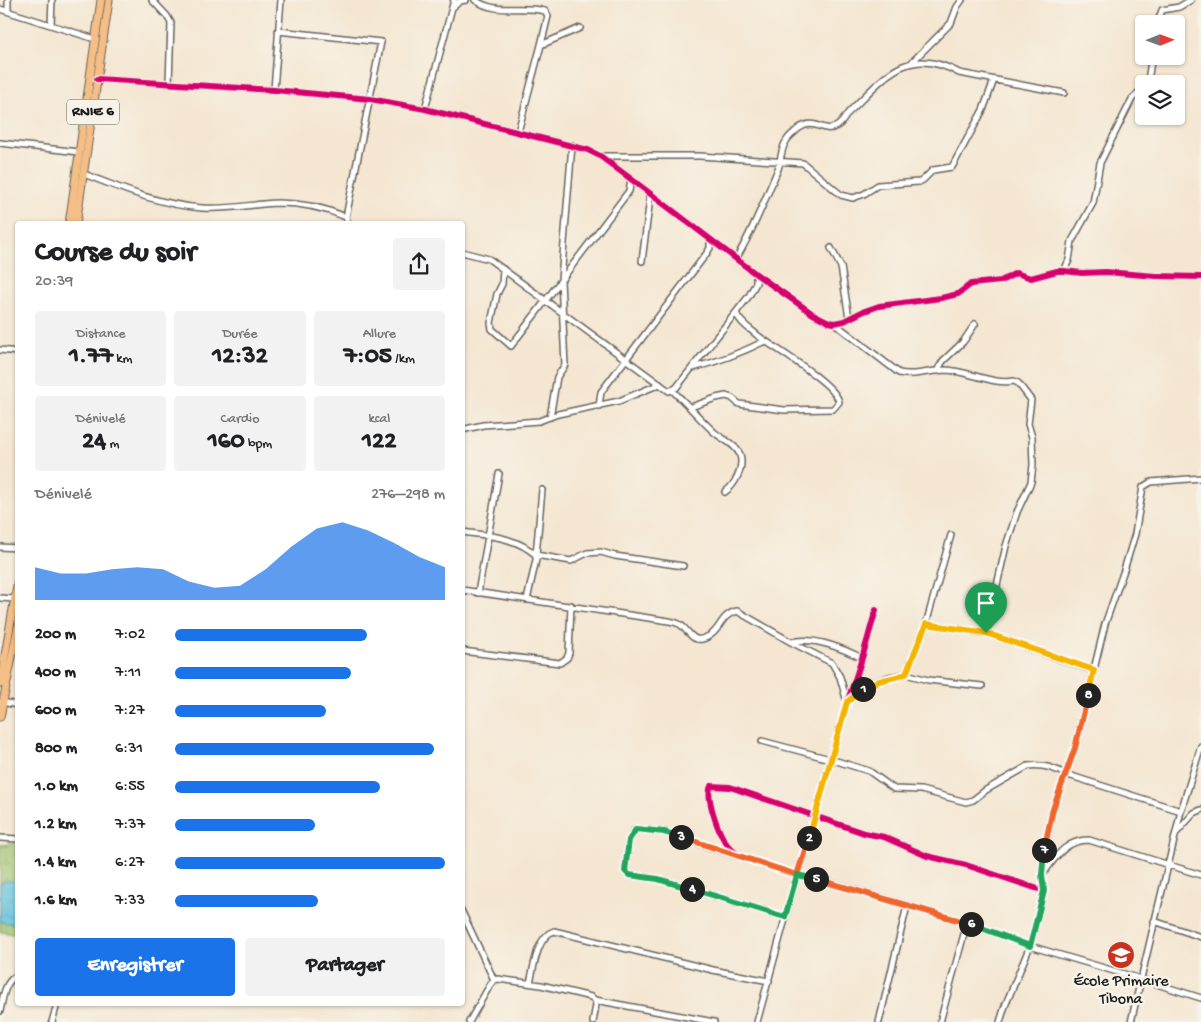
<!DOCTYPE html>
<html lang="fr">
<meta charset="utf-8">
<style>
:root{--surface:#fff;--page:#f2f2f2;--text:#202124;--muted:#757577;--accent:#1a73e8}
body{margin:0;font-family:"Gochi Hand",sans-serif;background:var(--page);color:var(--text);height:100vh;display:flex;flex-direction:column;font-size:19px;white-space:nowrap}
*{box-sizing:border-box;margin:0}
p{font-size:16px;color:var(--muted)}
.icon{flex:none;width:28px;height:28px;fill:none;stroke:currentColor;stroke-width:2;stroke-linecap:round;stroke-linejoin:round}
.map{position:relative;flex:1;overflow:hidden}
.drawer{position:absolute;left:15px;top:221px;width:450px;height:785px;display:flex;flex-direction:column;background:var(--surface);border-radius:5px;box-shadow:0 1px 4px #0004}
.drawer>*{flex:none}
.needle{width:32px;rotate:89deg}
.fabs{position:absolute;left:1135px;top:15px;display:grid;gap:10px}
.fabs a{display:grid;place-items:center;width:50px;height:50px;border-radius:5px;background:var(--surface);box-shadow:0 1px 4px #0004;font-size:25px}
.pin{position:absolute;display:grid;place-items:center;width:42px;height:42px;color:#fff;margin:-51px -21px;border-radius:50% 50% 50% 0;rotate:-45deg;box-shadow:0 0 5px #0007}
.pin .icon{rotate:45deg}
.km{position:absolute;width:25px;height:25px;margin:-12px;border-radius:50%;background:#222;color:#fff;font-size:14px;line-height:25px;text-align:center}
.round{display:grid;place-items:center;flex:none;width:52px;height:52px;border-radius:5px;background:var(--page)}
.summary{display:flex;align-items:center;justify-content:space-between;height:85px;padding:0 20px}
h1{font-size:28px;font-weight:700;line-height:38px}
.figures{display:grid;grid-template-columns:repeat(3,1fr);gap:8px;height:85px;padding:5px 20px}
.figures div{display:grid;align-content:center;border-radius:5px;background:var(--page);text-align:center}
.figures b{font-size:25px;font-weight:700}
.figures small{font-size:14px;font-weight:400}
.figures p{font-size:14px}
.chart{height:140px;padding:10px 20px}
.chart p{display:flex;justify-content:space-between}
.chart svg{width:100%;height:90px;margin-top:5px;fill:var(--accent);opacity:.7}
.button{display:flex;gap:10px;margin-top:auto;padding:10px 20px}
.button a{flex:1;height:58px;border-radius:5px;background:var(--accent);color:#fff;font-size:20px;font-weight:700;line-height:58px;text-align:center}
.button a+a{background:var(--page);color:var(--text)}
ul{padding:0 20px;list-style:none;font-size:16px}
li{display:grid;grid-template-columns:80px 60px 1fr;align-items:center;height:38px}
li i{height:12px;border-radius:6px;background:var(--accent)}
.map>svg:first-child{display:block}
.wetland{fill:url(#wetland-marsh);stroke:#5c6e44}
.water{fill:url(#water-ripples);stroke:#3d6e7c}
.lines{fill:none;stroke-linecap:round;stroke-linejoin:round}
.minor-casing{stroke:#68635b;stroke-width:8}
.major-casing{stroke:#68635b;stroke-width:9}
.minor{stroke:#fff;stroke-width:5}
.major{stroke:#f5be86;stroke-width:7}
.cycleway-casing{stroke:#f7f3e8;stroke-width:9}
.cycleway{stroke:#d6006c;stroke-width:6}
.split-1-casing{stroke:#fff;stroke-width:10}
.split-2-casing{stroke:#fff;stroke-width:10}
.split-3-casing{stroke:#fff;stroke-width:10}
.split-4-casing{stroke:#fff;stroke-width:10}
.split-5-casing{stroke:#fff;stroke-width:10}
.split-6-casing{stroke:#fff;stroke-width:10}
.split-7-casing{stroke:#fff;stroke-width:10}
.split-8-casing{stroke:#fff;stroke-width:10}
.split-9-casing{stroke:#fff;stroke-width:10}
.split-1{stroke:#f5b400;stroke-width:6}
.split-2{stroke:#f5b400;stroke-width:6}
.split-3{stroke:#f0652b;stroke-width:6}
.split-4{stroke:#22a559;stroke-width:6}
.split-5{stroke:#22a559;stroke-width:6}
.split-6{stroke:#f0652b;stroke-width:6}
.split-7{stroke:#22a559;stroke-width:6}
.split-8{stroke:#f0652b;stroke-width:6}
.split-9{stroke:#f5b400;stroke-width:6}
.labels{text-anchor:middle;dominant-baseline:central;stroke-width:5;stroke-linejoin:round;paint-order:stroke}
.shield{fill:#f7f3e8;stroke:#5e5c59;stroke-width:1}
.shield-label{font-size:15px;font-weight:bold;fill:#1c1c1c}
.poi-label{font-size:16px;fill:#1c1c1c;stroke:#f7f3e8}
</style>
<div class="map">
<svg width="1201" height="1022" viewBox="0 0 1201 1022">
<defs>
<pattern id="wetland-marsh" width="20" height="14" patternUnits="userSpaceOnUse" patternTransform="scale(1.25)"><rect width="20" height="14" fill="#9bc16d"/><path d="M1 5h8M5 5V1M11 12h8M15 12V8" fill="none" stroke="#85a55e"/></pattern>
<pattern id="water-ripples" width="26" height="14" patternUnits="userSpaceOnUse" patternTransform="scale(1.25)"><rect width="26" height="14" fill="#5ec0dc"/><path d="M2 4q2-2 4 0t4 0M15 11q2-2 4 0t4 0" fill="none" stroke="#51a4bc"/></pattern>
</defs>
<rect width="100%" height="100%" fill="#f7f3e8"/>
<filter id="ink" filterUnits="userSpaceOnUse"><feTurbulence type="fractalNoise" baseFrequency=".02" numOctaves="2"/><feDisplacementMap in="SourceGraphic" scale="10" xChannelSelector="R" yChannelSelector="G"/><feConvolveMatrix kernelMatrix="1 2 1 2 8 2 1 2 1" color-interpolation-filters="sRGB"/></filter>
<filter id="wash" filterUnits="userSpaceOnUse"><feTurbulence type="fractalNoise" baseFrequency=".0096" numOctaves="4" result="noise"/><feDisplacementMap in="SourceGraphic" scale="20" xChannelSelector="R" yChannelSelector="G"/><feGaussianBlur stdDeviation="1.12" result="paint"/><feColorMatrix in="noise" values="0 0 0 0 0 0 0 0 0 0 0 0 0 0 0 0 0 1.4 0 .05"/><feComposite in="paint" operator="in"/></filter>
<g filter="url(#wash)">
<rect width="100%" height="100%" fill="#f4e6d1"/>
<path class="wetland" d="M17 843V935L0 932V845Z"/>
<path class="water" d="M5 881H17V924L0 922V884Z"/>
</g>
<g filter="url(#ink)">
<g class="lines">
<g class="minor-casing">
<path id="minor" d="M152 0 167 16 171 23 169 83
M475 0C496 15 522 5 545 11L548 16 541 45
M453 7 460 1 466 0
M0 9 95 39
M8 11V0
M1157 24 1162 10 1179 7 1191 0
M51 25 52 0
M278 31 381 42 346 217 348 224
M912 62 951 23 957 7 962 0
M97 79 274 90 370 99 425 109 588 150 600 156 631 179 756 274 813 314 829 322 834 323 844 321 862 312 879 306 941 298 958 294 971 284 1001 281 1016 273 1031 278 1057 271H1064L1082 273 1106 272 1156 276 1201 277
M1146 84 1148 80 1152 56
M274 90 281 0
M425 109 454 0
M518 132 541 45 580 28
M0 143 79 152
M601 156H700L803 163 841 195 853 198 864 194 878 185 919 182 923 180 933 170 952 167 983 110 994 80
M84 174C122 189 161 205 202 208 228 210 253 204 278 203 301 203 325 208 346 217
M831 248 841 267 849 318
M462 252 489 259 669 391 676 388 749 296 756 283V274
M736 259C753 230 765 200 778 169 781 160 781 147 787 140 789 136 794 133 798 129 816 116 823 135 837 126 843 123 845 116 849 112 883 79 907 43 959 73L1064 93
M642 261 649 206V193
M503 269 502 284 497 294 491 323 492 329 511 346 629 191 631 179
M1064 271 1069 260 1072 241 1093 203 1100 163 1132 99 1144 87
M834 323 899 373C915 377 930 370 946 370 969 371 992 385 1014 381L1018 383 1031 400 1028 424 1032 437 1033 465 1031 482 1017 512 1006 546 986 633
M0 350 18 352
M693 368C716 362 743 352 765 341
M937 371 943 361 963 342 975 324
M673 391C687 404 700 419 714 432 722 439 736 444 740 455 744 468 735 485 725 492
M599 406 601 392 707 253 710 248V239
M691 407 716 398 726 396 732 398 739 404 784 410 833 409 839 402C836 384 774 348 757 335 749 328 740 323 736 313
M550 417 557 377 565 365 561 280 572 145
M462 430 483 425 539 421 558 414 619 401 660 384
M542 490 536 555 571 561 587 553 601 552 615 556 683 566
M462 532C488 536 515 536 536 555V560L527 600
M0 547 18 548
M462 590 669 621C674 622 680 623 683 627 691 634 694 645 709 636 721 630 720 615 737 611L791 642 832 663 840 677 847 702 872 683 889 677 906 674 926 624 951 535
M478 593 499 474
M0 598 15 599
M876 610C871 626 867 642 862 658 855 681 846 704 839 727 825 776 813 826 797 875L742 857C735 853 728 847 724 840 718 830 705 796 711 786L730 787 864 833 884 837 927 856 966 865 1044 891
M926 624 986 633 1094 671
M791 642C813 636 842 648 862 658
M462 651 560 663 567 658 569 653 571 605
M906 674 928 680 982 686
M1 702 18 705
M762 741 830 759 869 771 894 789 921 790 966 802 973 800 986 790 1028 766C1042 764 1054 768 1065 774L1181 811
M1176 833 1194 813 1201 810
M0 838 18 839
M737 856 664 832 635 829 629 840 625 871 629 875 658 879 785 917
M1042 875C1056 857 1065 840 1089 840L1201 875
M462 912 494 980
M1154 921 1201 937
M530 983C534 967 537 936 554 931L713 970 769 981
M595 1000 714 1022
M0 1011C3 998 4 981 18 975
M52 1022 57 1004
M469 1022 490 985 494 980 498 979 541 985 591 997 595 1000 596 1005 593 1022
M757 1022 797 875 832 883 967 923 1030 946 1141 979 1181 811 1201 746
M879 1022 907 906
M940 1022 967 923
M1000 1022 1005 1006 1030 946 1039 912 1044 891 1042 875 1044 854 1053 809 1075 748 1105 624 1124 570 1135 534 1143 487 1151 482 1201 478
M1131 1022 1141 979 1201 998"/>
</g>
<g class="major-casing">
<path id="major" d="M69 224 101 0
M76 224 109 0
M0 684 18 580
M0 717 18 627"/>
</g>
<use href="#minor" class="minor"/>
<use href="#major" class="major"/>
<g class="cycleway-casing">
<path id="cycleway" d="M97 79 274 90 370 99 425 109 588 150 600 156 631 179 756 274 813 314 829 322 834 323 844 321 862 312 879 306 941 298 958 294 971 284 1001 281 1016 273 1031 278 1057 271H1064L1082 273 1106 272 1156 276 1201 277
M876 610C871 626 867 642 862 658 855 681 846 704 839 727 825 776 813 826 797 875L742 857C735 853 728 847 724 840 718 830 705 796 711 786L730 787 864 833 884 837 927 856 966 865 1044 891"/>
</g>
<use href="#cycleway" class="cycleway"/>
</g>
</g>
<g class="lines" filter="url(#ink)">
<g class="split-1-casing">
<path id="split-1" d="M863 689C879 678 889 680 906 674L926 624 986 633"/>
</g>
<g class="split-2-casing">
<path id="split-2" d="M809 838 847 702 863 689"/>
</g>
<g class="split-3-casing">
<path id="split-3" d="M681 837 797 875 809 838"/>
</g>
<g class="split-4-casing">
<path id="split-4" d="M681 837 664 832 636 829 629 840 625 871 629 875 658 879 692 889"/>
</g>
<g class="split-5-casing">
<path id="split-5" d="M692 889 785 917 797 875 816 879"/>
</g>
<g class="split-6-casing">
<path id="split-6" d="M816 879 971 924"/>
</g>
<g class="split-7-casing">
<path id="split-7" d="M971 924 1030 946 1044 891 1042 875 1044 850"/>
</g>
<g class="split-8-casing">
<path id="split-8" d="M1044 850 1053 809 1075 748 1088 695"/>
</g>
<g class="split-9-casing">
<path id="split-9" d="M986 633 1094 670 1088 695"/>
</g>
<use href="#split-1" class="split-1"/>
<use href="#split-2" class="split-2"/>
<use href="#split-3" class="split-3"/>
<use href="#split-4" class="split-4"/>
<use href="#split-5" class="split-5"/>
<use href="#split-6" class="split-6"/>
<use href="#split-7" class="split-7"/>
<use href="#split-8" class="split-8"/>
<use href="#split-9" class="split-9"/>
</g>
<defs>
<g id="school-disc" transform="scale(1.4375)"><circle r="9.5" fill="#c8321e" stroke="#f7f3e8"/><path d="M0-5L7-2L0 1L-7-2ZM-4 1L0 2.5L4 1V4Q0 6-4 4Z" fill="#fff"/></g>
</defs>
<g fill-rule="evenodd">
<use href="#school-disc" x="1121" y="955"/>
</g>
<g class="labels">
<rect class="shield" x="67" y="99.5" width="52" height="25" rx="4"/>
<g class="shield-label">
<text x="93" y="112">RNIE 6</text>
</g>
<g class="poi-label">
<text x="1121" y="982">École Primaire<tspan x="1121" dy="18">Tibona</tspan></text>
</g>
</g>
</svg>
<div class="fabs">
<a><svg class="needle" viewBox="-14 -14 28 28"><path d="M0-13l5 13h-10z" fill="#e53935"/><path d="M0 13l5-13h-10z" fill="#757577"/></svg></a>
<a><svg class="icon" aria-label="layers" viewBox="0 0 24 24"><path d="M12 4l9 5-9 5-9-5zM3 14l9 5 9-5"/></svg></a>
</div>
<div class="pin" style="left:986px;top:633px;background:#1e9e55"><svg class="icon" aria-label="arrive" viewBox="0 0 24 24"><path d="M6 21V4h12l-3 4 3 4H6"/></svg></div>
<b class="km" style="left:863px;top:689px">1</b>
<b class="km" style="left:809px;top:838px">2</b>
<b class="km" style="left:681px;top:837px">3</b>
<b class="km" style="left:692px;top:889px">4</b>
<b class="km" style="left:816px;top:879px">5</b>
<b class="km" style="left:971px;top:924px">6</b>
<b class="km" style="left:1044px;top:850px">7</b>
<b class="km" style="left:1088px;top:695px">8</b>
<section class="drawer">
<div class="summary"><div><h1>Course du soir</h1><p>20:39</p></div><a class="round"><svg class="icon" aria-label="share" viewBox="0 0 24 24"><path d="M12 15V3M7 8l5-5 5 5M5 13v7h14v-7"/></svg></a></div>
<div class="figures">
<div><p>Distance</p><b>1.77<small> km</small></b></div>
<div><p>Durée</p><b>12:32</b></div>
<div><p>Allure</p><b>7:05<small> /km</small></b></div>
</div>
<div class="figures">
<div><p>Dénivelé</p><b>24<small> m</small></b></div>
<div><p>Cardio</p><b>160<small> bpm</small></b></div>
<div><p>kcal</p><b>122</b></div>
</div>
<div class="chart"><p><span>Dénivelé</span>276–298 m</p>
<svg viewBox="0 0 160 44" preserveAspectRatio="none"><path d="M0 44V28L10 31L20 31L30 29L40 28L50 29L60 35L70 38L80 37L90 29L100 18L110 9L120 6L130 10L140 16L150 23L160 28V44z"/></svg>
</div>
<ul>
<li><b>200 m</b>7:02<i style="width:71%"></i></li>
<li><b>400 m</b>7:11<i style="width:65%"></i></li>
<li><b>600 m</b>7:27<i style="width:56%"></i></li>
<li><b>800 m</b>6:31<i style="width:96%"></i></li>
<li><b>1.0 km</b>6:55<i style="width:76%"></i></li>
<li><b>1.2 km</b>7:37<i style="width:52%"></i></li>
<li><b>1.4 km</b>6:27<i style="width:100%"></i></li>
<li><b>1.6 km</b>7:33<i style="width:53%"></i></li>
</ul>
<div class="button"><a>Enregistrer</a><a>Partager</a></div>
</section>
</div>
